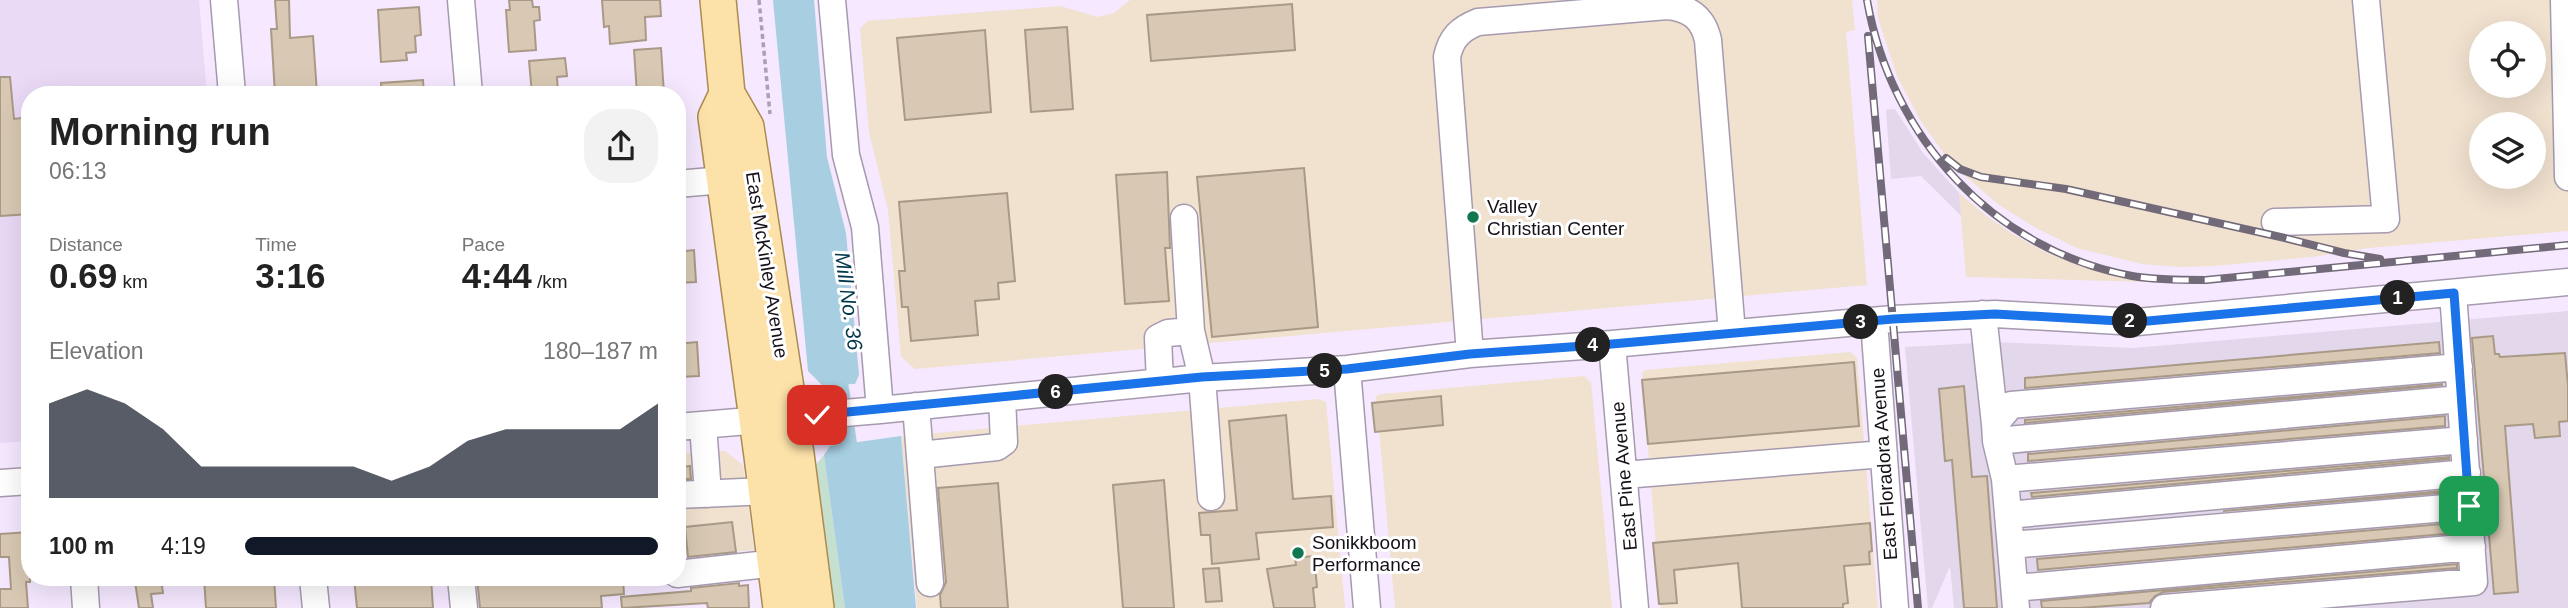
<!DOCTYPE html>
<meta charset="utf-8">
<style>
:root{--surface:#fff;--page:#f2f2f2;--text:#222;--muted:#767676;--accent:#111827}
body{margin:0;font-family:Helvetica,sans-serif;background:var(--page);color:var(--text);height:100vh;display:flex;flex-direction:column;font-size:26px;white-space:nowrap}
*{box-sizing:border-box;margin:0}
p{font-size:23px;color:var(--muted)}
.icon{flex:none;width:38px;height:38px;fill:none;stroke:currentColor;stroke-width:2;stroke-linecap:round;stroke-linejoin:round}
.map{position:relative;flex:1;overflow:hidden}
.drawer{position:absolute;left:21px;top:86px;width:665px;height:500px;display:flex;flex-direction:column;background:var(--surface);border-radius:28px;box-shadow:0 7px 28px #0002}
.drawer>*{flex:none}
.controls{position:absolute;left:2469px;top:21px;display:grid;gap:14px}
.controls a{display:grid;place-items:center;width:77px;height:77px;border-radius:50%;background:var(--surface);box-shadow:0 7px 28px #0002;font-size:35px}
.pin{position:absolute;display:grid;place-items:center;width:60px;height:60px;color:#fff;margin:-30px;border-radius:14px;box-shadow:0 4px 10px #0006}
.km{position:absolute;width:35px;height:35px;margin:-18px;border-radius:50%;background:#222;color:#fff;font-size:19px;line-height:35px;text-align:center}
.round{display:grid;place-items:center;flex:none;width:74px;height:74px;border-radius:28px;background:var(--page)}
.summary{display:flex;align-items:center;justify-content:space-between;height:119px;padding:0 28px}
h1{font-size:38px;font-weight:800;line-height:52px}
.metrics{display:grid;grid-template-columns:repeat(3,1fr);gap:10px;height:119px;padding:7px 28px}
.metrics div{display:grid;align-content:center}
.metrics b{font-size:35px;font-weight:800}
.metrics small{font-size:19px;font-weight:400}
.metrics p{font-size:19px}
.chart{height:196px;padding:14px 28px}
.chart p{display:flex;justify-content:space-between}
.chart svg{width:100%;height:126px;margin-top:7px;fill:var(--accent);opacity:.7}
ul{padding:0 28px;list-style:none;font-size:23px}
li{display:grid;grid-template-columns:112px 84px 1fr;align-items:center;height:52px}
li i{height:18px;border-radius:9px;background:var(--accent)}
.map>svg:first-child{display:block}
.commercial{fill:#f1e1cf;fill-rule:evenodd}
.industrial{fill:#e2d7eb}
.built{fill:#eadaf6}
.green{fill:#c5e0ce}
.water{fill:#a7cee1}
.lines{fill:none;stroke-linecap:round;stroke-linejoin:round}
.canal{stroke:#a7cee1;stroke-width:19}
.building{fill:#d9c9b4;stroke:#a99a87;stroke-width:2}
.minor-casing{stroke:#a69aaf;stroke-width:29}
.major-casing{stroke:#aa8b52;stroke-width:38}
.path{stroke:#aaa0b2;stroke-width:3.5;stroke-dasharray:5 3.5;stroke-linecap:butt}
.minor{stroke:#fff;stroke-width:26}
.major{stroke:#fce1a9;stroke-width:35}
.rail-casing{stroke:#726a78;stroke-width:8}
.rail{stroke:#fff;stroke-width:5;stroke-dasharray:16;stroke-linecap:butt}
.route-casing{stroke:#fff;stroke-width:14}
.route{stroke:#1a73e8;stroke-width:9}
.poi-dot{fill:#117750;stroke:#fff;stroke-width:2.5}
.labels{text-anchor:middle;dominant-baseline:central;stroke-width:6;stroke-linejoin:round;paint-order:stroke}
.poi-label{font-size:19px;fill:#161119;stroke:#fff;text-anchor:start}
.street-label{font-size:19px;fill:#161119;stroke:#fff}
.water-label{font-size:21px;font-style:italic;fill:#00374b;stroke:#fff}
</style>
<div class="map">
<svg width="2568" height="608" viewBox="0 0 2568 608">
<rect width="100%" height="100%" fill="#f5e8ff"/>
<path class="commercial" d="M1130 0H1852L1855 30 1846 32 1867 285 915 369 901 357 888 210 869 132 860 29 867 21 1060 6 1098 17 1114 13Z
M1877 0H2568V231L2368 248 2312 257 2213 266 2180 267 2142 264 2077 248 2036 228 1999 205 1965 176 1946 156 1920 120 1897 76 1878 18ZM2482 33H2534V86H2482ZM2482 124H2534V177H2482Z
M1959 193 1985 215 2014 235 2045 252 2084 267 2149 282 1966 277Z
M1850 352 1857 358 1878 608H1661L1642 373 1646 370Z
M1584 376 1591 382 1612 608H1395L1376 396 1381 394Z
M1319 399 1326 402 1345 608H917L901 436Z
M725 451 743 465 754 550 677 556V454Z"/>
<path class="industrial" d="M1895 109 1923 153 1959 193 1961 216 1921 176 1891 179 1886 110Z
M2568 311V608H1954L1950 566 1932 608H1928L1905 347 1995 342 2133 348Z"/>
<path class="built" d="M0 0H199L207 94H30V441L0 443Z"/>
<path class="green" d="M824 455 845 608H831L814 467Z"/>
<path class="water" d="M773 0H814L827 157 846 233 859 375 855 384 822 385 808 371Z
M901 436 916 608H845L824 455 830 446Z"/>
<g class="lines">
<path class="canal" d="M835 359 851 468"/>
</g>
<path class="building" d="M275 0H289L290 38 313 36 317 94H275L271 29H277Z
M509 0H532L533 7H539L540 20 534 21 536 50 509 52 506 10H510Z
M602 0H660L661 16 645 17 646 40 610 44 609 26 604 27Z
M1292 4 1295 50 1151 61 1147 15Z
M419 7 421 35 415 36 416 52 406 53 407 60 381 62 378 10Z
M1067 27 1073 109 1031 112 1025 30Z
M985 30 991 112 905 120 897 38Z
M661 48 664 94H637L634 50Z
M565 58 567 76 557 77 558 94H532L529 61Z
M0 77H10L14 119 30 117V214L0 216Z
M423 80 424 94H382L381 83Z
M1304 168 1318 327 1212 337 1197 177Z
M1167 172 1170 248H1165L1169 301 1125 304 1116 175Z
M1007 193 1015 281 998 283 999 299 975 301 978 335 911 341 908 307H902L899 271H905L899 202Z
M694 250 696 282 677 283V252Z
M2493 336 2495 354H2499L2500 357 2565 353 2568 386V421L2559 422 2560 436 2535 438 2533 424 2505 426 2518 592 2494 594 2472 338Z
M697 342 699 376 680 377 677 344Z
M2439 342 2440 353 2025 388V378Z
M1854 362 1859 426 1648 444 1642 380Z
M2442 384V385L2025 423V420Z
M1964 386 1972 477 1987 476 1997 608H1964L1952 460 1945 461 1939 389Z
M1441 396 1443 425 1375 432 1372 403Z
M1286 415 1293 499 1331 496 1333 527 1256 533 1259 559 1212 564 1210 535H1201L1199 513 1237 510 1229 421Z
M2445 416V426L2028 461V454Z
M2449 457V459L2032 497 2031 493Z
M690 466 691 479H677V468Z
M1164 480 1174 608H1123L1113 485Z
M998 483 1008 608H941L940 595 946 582 938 488Z
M2452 490V492L2223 511Z
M732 522 736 552 688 557 685 527Z
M1870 523 1872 551 1869 552 1870 564 1844 566 1848 603 1843 604V608H1742L1738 563 1674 570 1677 603 1659 604 1653 543Z
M2454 523 2455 533 2038 570 2037 559Z
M30 532V582H26L28 608H0V589H11L9 557H0V534Z
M1314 556 1317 587 1313 588 1315 608H1274L1267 569 1296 565 1295 558Z
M2457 564V568L2163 592 2155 596 2149 603 2080 608H2042L2041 601Z
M1219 568 1222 601 1206 602 1203 569Z
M204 578H274L276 608H206Z
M354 578H431L433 608H357Z
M477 578H623L624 594 601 596 602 608H480Z
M161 579 163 593 151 594 153 608H139L135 582Z
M739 583V586L748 585 749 608H708L707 603 622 608 621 597 691 591V588Z"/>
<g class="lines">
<g class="minor-casing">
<path id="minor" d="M224 0 232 94
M461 0 469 94
M832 0 846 155 865 227 880 410
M2564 0 2568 177
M677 184 723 180
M1184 218 1191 331 1202 378 1211 497
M2275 222 2386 219 2366 0
M1983 314 1995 424
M1874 321 1895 608
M1612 344 1635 608
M1470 354 1447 57C1451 38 1460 29 1478 22L1667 6C1690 8 1703 18 1708 40L1732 333
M1347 369 1367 608
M1160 382 1158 338 1168 333 1191 331
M916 406 930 583
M703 425 708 494
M677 427 880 410 1202 378 1347 369 1470 354 1612 344 1893 319 1995 314 2137 322 2568 282
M1996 441 2461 399
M920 455 997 447 1004 442 1002 398
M1624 475 1884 454
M2005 479 2464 440
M0 483 30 481
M677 495 767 491
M2008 515 2467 473
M2011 545 2469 506
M677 574 776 563
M84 578 86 608
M313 578 316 608
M461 578 464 608
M2015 588 2472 547
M2016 608 2005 479 1996 441 1995 424 2011 405 2459 367
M2164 608 2474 582 2453 293"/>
</g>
<g class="major-casing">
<path id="major" d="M718 0 727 94 746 127 796 454 816 608
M727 94 716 117 762 456 781 608"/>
</g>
<path class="path" d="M759 0 770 114"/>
<use href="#minor" class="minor"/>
<use href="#major" class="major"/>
<g class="rail-casing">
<path id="rail" d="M1867 0C1891 137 1993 250 2132 276 2156 280 2181 280 2206 280L2568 245
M1868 36 1918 608
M1946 158 1960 169 1981 177 2066 189 2285 238 2344 253 2380 259"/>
</g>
<use href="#rail" class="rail"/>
</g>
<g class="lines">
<g class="route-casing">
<path id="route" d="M817 415 1202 377 1347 369 1470 354 1612 344 1893 319 1995 314 2137 322 2454 293 2469 506"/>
</g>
<use href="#route" class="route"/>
</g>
<g class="poi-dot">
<circle cx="1473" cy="217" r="7"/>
<circle cx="1298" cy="553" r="7"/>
</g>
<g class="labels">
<g class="poi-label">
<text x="1487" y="206">Valley<tspan x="1487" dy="22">Christian Center</tspan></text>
<text x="1312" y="542">Sonikkboom<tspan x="1312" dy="22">Performance</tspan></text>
</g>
<g class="street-label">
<text transform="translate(767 265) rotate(81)">East McKinley Avenue</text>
<text transform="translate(1884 464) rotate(-94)">East Floradora Avenue</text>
<text transform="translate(1624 476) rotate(-95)">East Pine Avenue</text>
</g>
<g class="water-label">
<text transform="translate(849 301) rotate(82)">Mill No. 36</text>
</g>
</g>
</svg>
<div class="controls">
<a><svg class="icon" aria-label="locate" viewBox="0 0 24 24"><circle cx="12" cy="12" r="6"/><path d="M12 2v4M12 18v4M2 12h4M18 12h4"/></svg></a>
<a><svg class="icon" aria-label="layers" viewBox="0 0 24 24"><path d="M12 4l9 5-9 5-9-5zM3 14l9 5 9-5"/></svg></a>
</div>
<div class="pin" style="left:2469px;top:506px;background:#1e9e55"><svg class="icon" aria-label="arrive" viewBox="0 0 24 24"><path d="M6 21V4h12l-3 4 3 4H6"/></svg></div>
<div class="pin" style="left:817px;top:415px;background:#d93025"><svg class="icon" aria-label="check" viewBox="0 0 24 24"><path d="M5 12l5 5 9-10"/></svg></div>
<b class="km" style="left:2398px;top:298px">1</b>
<b class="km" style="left:2130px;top:321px">2</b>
<b class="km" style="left:1861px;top:322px">3</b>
<b class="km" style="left:1593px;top:345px">4</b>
<b class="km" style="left:1325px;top:371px">5</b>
<b class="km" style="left:1056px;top:392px">6</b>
<section class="drawer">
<div class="summary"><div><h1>Morning run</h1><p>06:13</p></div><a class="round"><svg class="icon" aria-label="share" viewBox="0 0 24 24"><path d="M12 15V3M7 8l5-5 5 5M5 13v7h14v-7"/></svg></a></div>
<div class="metrics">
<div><p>Distance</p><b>0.69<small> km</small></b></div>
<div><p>Time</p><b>3:16</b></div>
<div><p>Pace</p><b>4:44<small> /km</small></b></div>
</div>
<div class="chart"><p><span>Elevation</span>180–187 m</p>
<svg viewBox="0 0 160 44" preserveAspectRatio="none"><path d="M0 44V11L10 6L20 11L30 20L40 33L50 33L60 33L70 33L80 33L90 38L100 33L110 24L120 20L130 20L140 20L150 20L160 11V44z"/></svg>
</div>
<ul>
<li><b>100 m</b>4:19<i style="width:100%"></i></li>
</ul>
</section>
</div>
